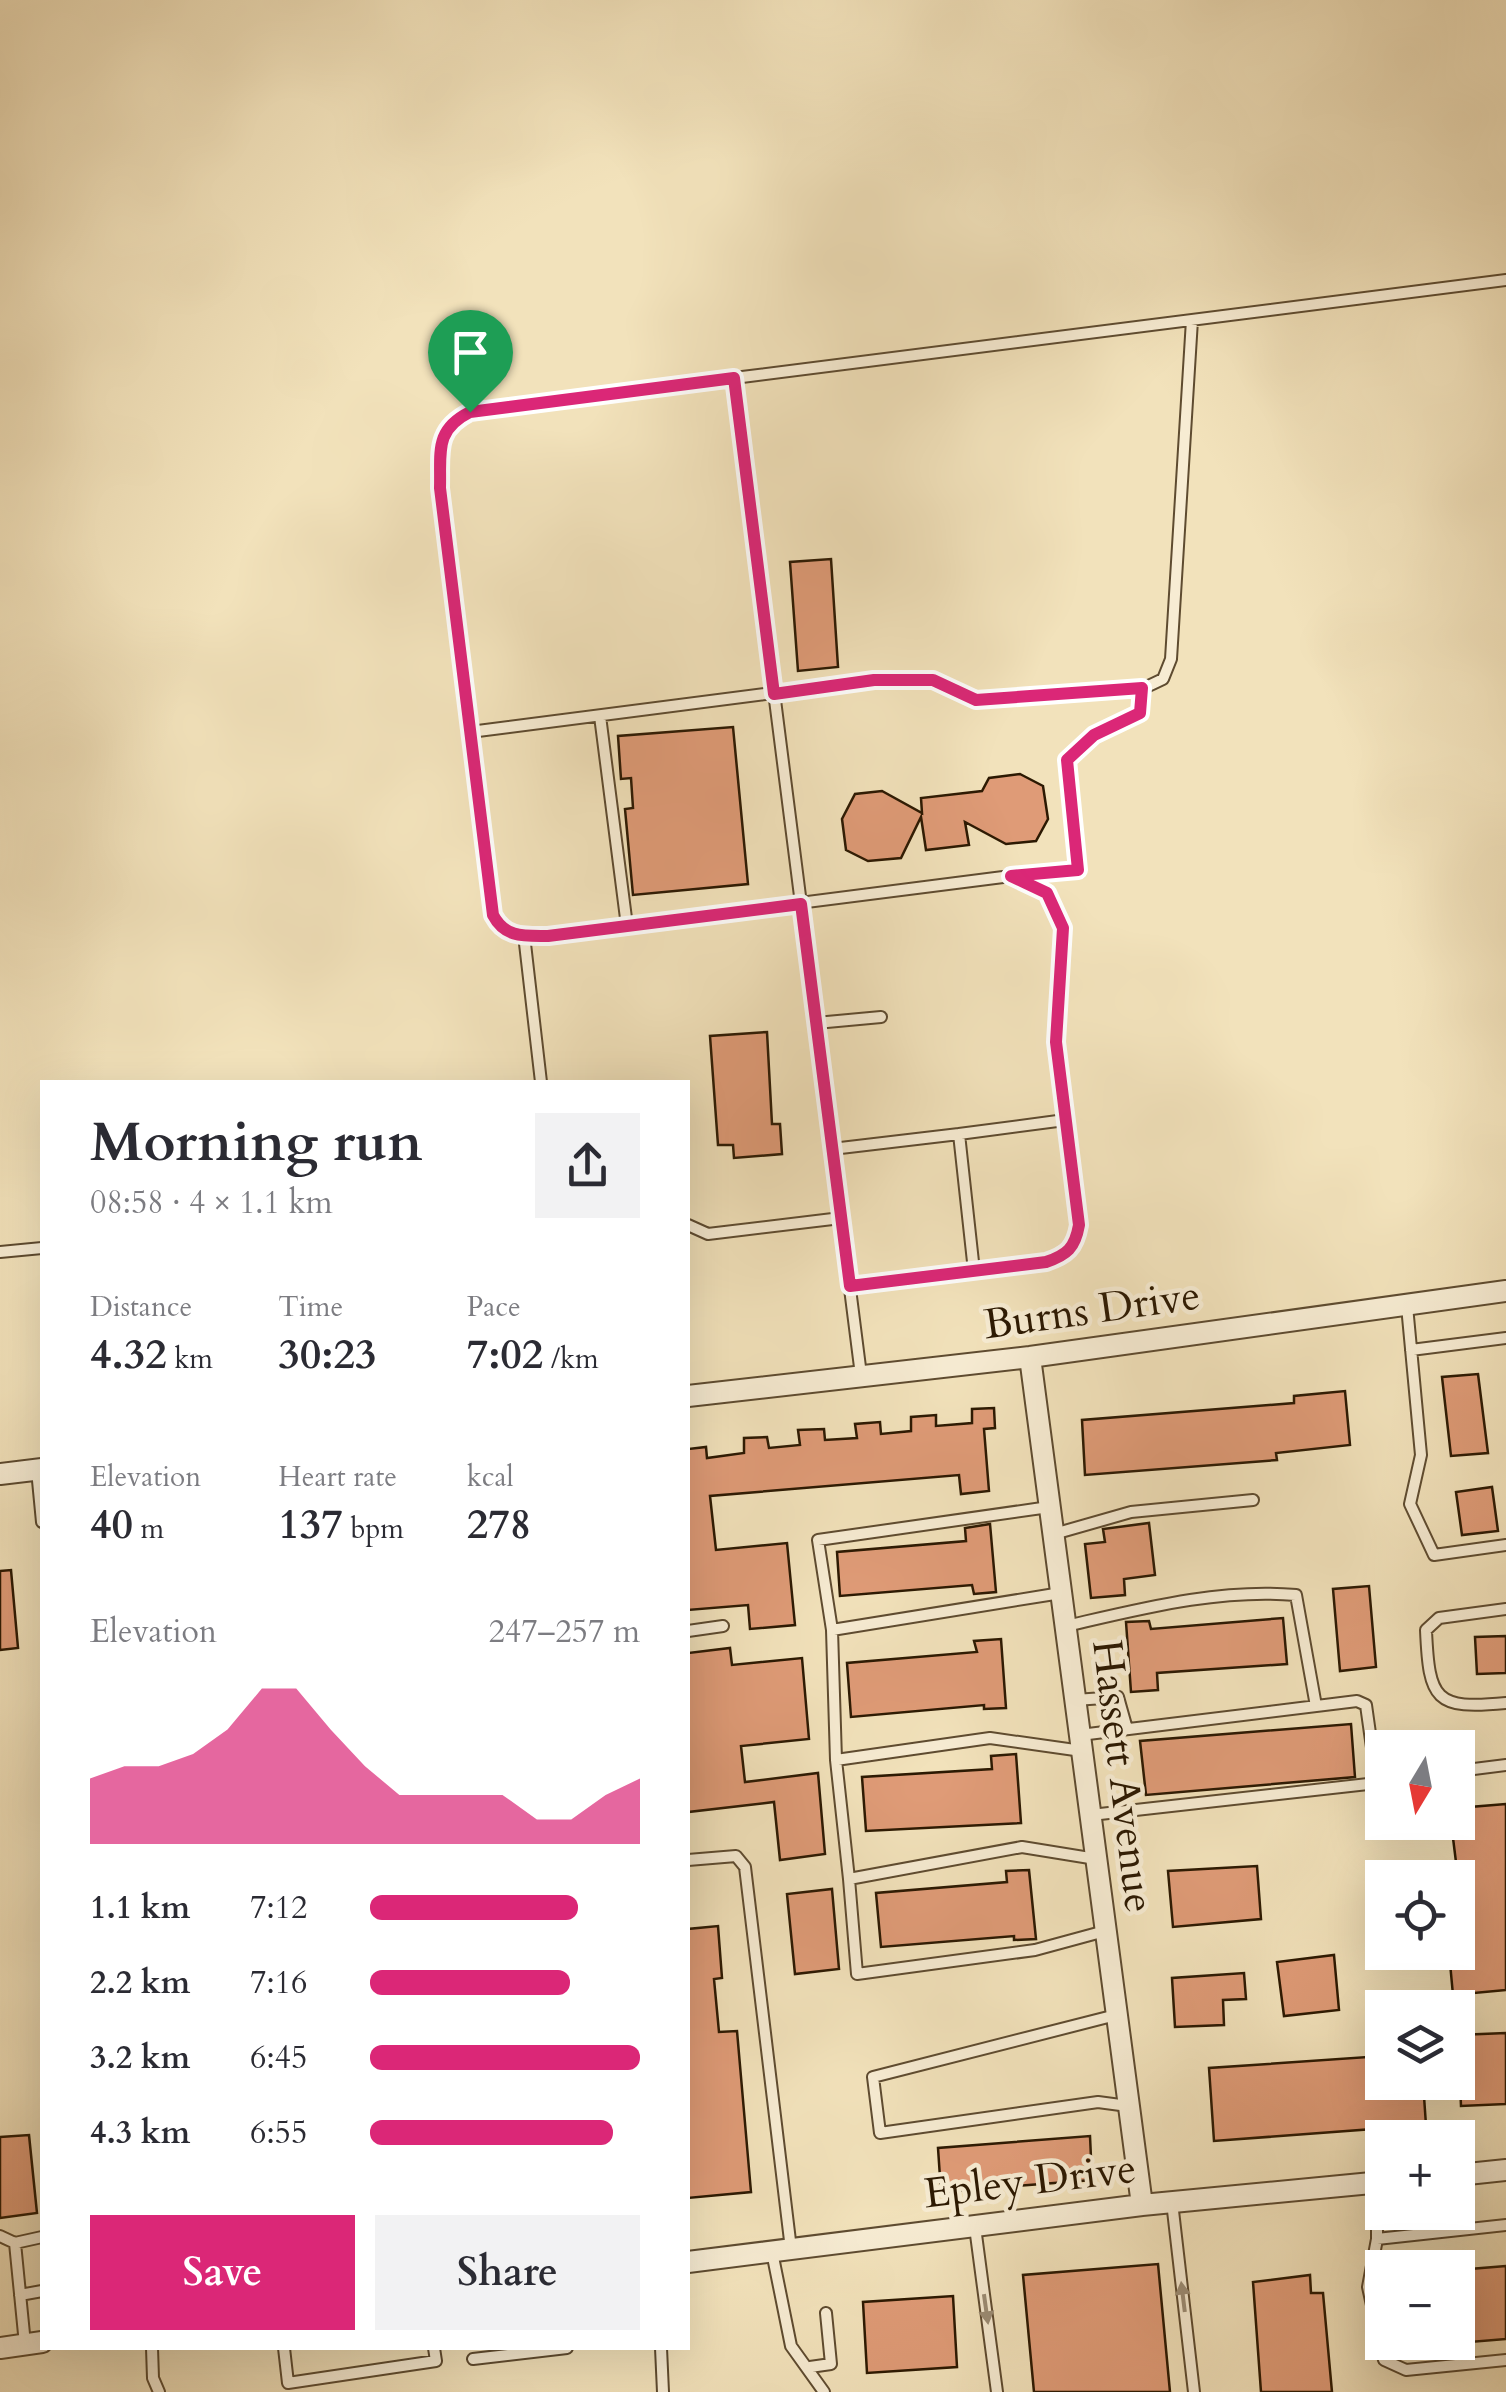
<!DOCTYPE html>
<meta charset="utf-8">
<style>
:root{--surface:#fff;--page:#f2f2f3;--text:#2b2b33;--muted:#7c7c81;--accent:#db2777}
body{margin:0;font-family:Cardo,serif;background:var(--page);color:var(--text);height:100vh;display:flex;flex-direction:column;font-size:38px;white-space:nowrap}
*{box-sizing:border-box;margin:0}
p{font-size:32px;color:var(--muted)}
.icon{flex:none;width:55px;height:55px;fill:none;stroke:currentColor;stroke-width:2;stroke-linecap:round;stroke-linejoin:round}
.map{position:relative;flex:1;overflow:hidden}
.sheet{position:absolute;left:40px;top:1080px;width:650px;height:1270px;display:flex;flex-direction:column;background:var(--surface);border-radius:0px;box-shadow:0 10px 40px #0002}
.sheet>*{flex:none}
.needle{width:65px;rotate:190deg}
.fabs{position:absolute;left:1365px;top:1730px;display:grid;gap:20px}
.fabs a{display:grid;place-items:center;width:110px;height:110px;border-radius:0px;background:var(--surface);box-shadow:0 10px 40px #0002;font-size:50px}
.pin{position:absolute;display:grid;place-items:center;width:85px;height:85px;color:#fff;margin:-102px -42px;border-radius:50% 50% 50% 0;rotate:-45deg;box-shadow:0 0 10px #0007}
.pin .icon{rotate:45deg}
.round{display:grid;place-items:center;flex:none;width:105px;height:105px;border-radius:0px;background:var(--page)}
.overview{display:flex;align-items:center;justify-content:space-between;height:170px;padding:0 50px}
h1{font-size:55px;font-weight:700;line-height:75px}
.metrics{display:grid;grid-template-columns:repeat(3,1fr);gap:15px;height:170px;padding:10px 50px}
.metrics div{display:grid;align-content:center}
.metrics b{font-size:42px;font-weight:700}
.metrics small{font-size:28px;font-weight:400}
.metrics p{font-size:28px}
.chart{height:280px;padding:20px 50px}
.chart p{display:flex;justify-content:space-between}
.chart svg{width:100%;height:180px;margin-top:10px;fill:var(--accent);opacity:.7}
.cta{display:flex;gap:20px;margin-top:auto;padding:20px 50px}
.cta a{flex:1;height:115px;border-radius:0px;background:var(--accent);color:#fff;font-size:40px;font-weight:700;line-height:115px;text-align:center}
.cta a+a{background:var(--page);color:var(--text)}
ul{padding:0 50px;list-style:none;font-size:32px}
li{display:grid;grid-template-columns:160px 120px 1fr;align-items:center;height:75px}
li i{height:25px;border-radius:12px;background:var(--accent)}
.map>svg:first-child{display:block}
.building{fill:#df9b77;stroke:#2c1902;stroke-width:2.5}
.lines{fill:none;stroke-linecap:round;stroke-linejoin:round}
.lane-casing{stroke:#5e4b30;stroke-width:14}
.street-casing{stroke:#5e4b30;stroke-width:24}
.lane{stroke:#f7ecd3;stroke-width:10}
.street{stroke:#f7ecd3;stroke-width:20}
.oneway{fill:#9c8d75}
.route-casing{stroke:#fff;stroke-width:20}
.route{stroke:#db2777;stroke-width:12}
.labels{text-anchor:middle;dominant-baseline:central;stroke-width:9;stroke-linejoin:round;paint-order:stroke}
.street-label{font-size:42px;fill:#2c1902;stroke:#f7ecd3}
</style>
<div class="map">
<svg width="1506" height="2392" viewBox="0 0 1506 2392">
<rect width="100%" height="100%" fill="#f2e2bb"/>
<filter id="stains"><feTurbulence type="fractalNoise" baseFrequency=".002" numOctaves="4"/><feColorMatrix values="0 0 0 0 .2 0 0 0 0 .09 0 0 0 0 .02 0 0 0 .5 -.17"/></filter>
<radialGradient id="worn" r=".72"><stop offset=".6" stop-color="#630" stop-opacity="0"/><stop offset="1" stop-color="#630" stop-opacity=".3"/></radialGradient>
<path class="building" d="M831 559 838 667 798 671 790 562Z
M733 727 748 884 633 895 625 809 633 808 631 778 621 779 618 736Z
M1020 774 1043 786 1048 819 1036 841 1006 844 965 822 969 845 926 850 921 817 901 858 868 861 846 850 842 819 855 794 882 791 922 813 921 798 982 791 989 778Z
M767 1032 772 1124H780L782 1154 734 1158 733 1145H718L710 1036Z
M1478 1374 1488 1453 1451 1456 1442 1377Z
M1345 1391 1350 1445 1276 1453 1277 1460 1085 1475 1082 1420 1294 1403V1396Z
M994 1408 995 1428 984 1429 989 1491 961 1494 959 1475 710 1496 716 1550 787 1543 795 1625 750 1629 748 1605 688 1610V1449L706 1447 707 1458 744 1453V1438L767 1437 769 1448 800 1445 798 1430 824 1429 825 1440 857 1438 855 1424 880 1422 881 1434 911 1431V1417L936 1415V1426L972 1423V1409Z
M1492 1487 1498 1531 1462 1535 1456 1492Z
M1149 1523 1155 1575 1124 1579 1125 1595 1091 1598 1085 1544 1105 1542 1103 1529Z
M990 1524 996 1592 974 1594 972 1585 840 1596 837 1552 966 1541 965 1528Z
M11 1570 18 1648 0 1650V1571Z
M1369 1586 1376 1667 1340 1671 1333 1589Z
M1283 1618 1287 1664 1157 1673 1158 1690 1131 1692 1126 1622 1149 1621 1151 1629Z
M1506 1636V1673L1477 1674 1475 1637Z
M1001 1639 1006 1708 984 1709V1705L851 1717 847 1663 977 1652 974 1641Z
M730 1648 732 1665 802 1658 809 1739 741 1746 745 1782 818 1773 825 1854 780 1860 774 1802 688 1812V1653Z
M1351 1724 1355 1777 1146 1795 1140 1741Z
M1016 1754 1021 1823 866 1831 862 1777 992 1769 991 1756Z
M1506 1804V1990L1453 1995 1449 1952H1458V1878L1451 1822H1458V1808Z
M1257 1866 1261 1919 1173 1927 1168 1871Z
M1029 1870 1036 1939 1014 1940V1936L881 1947 876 1893 1007 1882 1006 1871Z
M832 1889 839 1969 795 1974 787 1894Z
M718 1926 722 1978 714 1979 719 2032 737 2031 751 2192 688 2198V1929Z
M1334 1955 1339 2010 1284 2016 1277 1962Z
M1244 1973 1246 1999 1223 2000 1224 2025 1175 2027 1172 1978Z
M1506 2033V2104L1461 2106 1458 2035Z
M1382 2056V2082H1423L1426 2125 1214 2141 1209 2068Z
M29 2135 37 2213 0 2218V2137Z
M1090 2136 1092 2180 941 2192 938 2148Z
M1158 2264 1170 2392H1034L1023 2275Z
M1506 2266V2339L1458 2343V2270Z
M1310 2275 1311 2293H1323L1332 2392H1261L1253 2282Z
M953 2296 957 2367 867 2373 863 2302Z"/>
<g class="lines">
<g class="lane-casing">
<path id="lane" d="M734 378 470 412C434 430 441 452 440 488L493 915 500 928 518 935H548L1011 876 1047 893 1063 928 1056 1042 1079 1225C1075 1248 1067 1255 1046 1262L850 1287
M1142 689 1163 679 1171 659 1192 320
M600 716 627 926
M470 732 874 680 933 681 976 700 1142 689 1140 713 1094 735 1067 760 1078 870 1022 875
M524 935 541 1082
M816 1023 881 1017
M959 1134 1065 1120
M832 1149 959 1134 974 1271
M688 1225 708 1234 841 1218
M0 1252 42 1248
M1407 1306 1421 1455 1410 1504 1434 1555 1506 1545
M1411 1350 1506 1338
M861 1375 734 378 1506 280
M37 1470 42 1522
M1054 1534 1131 1512 1253 1500
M1506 1609 1439 1618 1426 1630C1429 1700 1435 1710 1506 1703
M1066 1626C1140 1609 1220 1588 1296 1595L1316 1706
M832 1630 818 1540 1049 1507
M688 1631 723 1626
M1075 1700 1118 1697 1127 1729
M1080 1735 1357 1701 1366 1705 1377 1783 1091 1815
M836 1760 832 1630 1061 1593
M1458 1771 1506 1765
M1096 1859 1022 1847 849 1879 857 1974 1035 1950 1105 1931
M688 1860 736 1856 745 1867 791 2249
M849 1879 836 1760 990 1738 1082 1751
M1116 2015 873 2077 880 2133 1098 2102 1128 2106
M1377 2183V2239L1506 2225
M1172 2202 1194 2392
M975 2227 997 2392
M0 2236 15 2243
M1377 2239 1368 2287 1384 2360 1406 2370 1506 2360
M772 2252 791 2346 824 2392
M20 2295 42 2291
M25 2344 15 2243 42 2237
M152 2348 153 2378 159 2392
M284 2348 288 2383 436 2361 434 2348
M661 2348 663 2392
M473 2359 567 2348
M810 2367 831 2364 826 2313"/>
</g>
<g class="street-casing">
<path id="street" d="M1030 1357 1142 2205
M688 1396 1030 1357 1506 1291
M0 1474 42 1469
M1458 2175 1506 2170
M688 2262 1142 2205 1382 2182
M0 2348 42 2342"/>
</g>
<use href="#lane" class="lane"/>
<use href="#street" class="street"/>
</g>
<defs><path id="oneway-solid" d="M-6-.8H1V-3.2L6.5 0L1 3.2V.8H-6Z" transform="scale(2.5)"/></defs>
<g class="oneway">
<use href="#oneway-solid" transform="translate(1183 2297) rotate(-97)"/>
<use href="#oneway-solid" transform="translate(986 2309) rotate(82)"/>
</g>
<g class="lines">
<g class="route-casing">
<path id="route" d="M734 378 774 694 874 680H933L976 700 1142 688 1140 713 1094 735 1067 760 1078 870 1011 876 1047 893 1063 928 1056 1042 1079 1225C1075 1248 1067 1255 1046 1262L850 1286 801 904 548 936C524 936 505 938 493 915L440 488C441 452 434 430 470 412Z"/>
</g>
<use href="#route" class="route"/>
</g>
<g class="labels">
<g class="street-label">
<text transform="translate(1092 1310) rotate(-8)">Burns Drive</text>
<text transform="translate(1123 1776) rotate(83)">Hassett Avenue</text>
<text transform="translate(1030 2181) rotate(-7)">Epley Drive</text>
</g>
</g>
<rect width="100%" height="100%" filter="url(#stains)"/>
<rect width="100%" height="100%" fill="url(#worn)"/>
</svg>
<div class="fabs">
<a><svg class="needle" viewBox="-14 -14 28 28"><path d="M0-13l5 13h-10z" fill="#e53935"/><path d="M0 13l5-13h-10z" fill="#7c7c81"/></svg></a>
<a><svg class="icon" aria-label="locate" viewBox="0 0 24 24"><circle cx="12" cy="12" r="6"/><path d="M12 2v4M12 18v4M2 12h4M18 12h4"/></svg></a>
<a><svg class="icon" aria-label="layers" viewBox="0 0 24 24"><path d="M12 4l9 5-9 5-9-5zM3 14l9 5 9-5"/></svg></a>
<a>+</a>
<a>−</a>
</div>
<div class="pin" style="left:470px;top:412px;background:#1e9e55"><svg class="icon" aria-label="arrive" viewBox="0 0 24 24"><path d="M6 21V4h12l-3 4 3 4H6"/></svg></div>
<section class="sheet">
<div class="overview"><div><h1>Morning run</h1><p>08:58 · 4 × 1.1 km</p></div><a class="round"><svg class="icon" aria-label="share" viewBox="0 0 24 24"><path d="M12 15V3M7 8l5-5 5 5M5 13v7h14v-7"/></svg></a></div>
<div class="metrics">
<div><p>Distance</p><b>4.32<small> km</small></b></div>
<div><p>Time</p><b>30:23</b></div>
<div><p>Pace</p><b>7:02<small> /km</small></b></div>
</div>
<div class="metrics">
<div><p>Elevation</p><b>40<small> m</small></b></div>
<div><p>Heart rate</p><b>137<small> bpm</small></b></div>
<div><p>kcal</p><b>278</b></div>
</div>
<div class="chart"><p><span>Elevation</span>247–257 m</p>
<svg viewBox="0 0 160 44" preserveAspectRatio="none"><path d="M0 44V28L10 25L20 25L30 22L40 16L50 6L60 6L70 16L80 25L90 32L100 32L110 32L120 32L130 38L140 38L150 32L160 28V44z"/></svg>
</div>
<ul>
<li><b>1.1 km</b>7:12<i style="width:77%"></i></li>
<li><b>2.2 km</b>7:16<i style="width:74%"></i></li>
<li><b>3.2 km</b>6:45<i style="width:100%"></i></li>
<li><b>4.3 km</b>6:55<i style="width:90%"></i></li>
</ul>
<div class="cta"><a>Save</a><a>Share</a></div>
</section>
</div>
